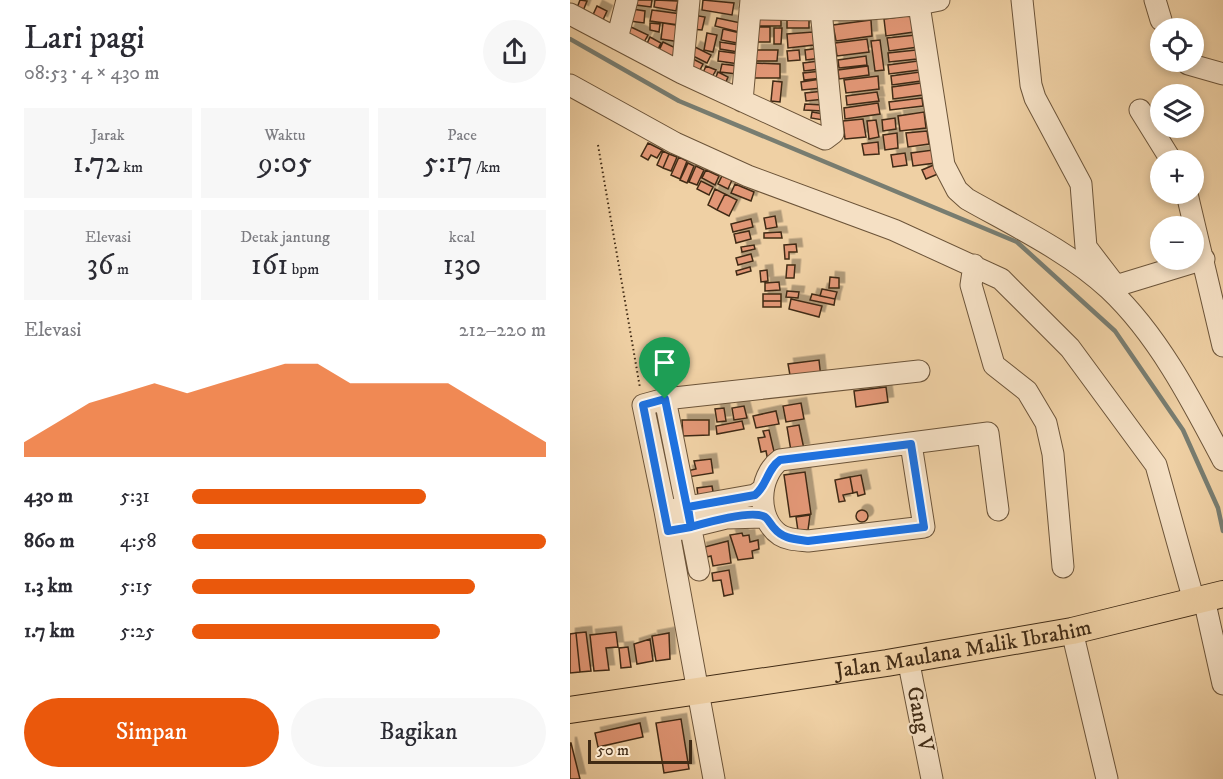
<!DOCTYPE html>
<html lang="id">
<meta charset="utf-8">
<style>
:root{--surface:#fff;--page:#f7f7f7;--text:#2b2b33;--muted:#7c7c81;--accent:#ea580c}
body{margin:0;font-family:"IM FELL DW Pica",serif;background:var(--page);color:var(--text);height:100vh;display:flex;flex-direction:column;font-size:22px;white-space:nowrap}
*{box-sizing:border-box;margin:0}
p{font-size:20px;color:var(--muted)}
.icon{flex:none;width:33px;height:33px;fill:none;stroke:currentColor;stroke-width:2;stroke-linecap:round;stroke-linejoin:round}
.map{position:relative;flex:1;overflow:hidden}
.details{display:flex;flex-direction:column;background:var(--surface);width:570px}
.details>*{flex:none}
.controls{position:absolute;left:580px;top:18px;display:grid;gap:12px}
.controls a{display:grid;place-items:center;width:54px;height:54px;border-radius:50%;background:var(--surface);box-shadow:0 3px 9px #0003;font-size:30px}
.scale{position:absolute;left:18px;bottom:15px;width:104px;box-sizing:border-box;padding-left:6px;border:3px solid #412b15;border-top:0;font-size:16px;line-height:21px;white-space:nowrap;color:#412b15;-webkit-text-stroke:4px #f5e0c4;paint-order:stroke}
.pin{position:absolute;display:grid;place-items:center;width:51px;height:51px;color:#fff;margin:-62px -26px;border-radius:50% 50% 50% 0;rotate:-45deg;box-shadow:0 0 6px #0007}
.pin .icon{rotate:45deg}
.round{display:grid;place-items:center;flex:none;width:63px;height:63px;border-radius:32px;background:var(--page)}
.summary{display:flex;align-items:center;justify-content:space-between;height:102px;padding:0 24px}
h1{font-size:33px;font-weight:600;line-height:45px}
.metrics{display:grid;grid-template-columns:repeat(3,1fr);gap:9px;height:102px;padding:6px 24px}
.metrics div{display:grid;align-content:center;border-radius:0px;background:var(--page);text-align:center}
.metrics b{font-size:30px;font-weight:600}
.metrics small{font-size:16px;font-weight:400}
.metrics p{font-size:16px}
.chart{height:168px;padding:12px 24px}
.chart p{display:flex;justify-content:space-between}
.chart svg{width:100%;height:108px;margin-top:6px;fill:var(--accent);opacity:.7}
.cta{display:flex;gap:12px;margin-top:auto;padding:12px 24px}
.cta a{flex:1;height:69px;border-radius:36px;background:var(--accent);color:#fff;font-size:24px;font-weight:600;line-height:69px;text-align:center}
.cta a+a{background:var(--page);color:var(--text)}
ul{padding:0 24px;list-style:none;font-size:20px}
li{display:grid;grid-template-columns:96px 72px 1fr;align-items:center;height:45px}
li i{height:15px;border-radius:8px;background:var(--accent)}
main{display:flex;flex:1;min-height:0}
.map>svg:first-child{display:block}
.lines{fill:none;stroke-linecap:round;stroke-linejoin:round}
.stream{stroke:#787d71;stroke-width:4.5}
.building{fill:#e29776;stroke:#412b15;stroke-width:1.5;filter:url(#shadow)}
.minor-casing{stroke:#6c5439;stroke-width:23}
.major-casing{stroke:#412b15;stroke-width:28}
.path{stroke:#412b15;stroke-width:2;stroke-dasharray:1.5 3;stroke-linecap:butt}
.minor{stroke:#f5e0c4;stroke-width:21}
.major{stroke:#efd0a4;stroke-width:26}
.route-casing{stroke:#fff;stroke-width:12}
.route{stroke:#1a73e8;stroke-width:8}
.labels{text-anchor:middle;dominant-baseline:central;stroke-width:4.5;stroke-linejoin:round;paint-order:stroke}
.street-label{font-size:22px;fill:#412b15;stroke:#f5e0c4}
</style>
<main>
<section class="details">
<div class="summary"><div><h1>Lari pagi</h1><p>08:53 · 4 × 430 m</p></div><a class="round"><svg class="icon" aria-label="share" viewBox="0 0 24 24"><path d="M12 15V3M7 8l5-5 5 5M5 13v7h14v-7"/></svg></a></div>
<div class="metrics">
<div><p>Jarak</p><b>1.72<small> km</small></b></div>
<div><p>Waktu</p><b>9:05</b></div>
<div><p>Pace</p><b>5:17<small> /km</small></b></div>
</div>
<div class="metrics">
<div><p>Elevasi</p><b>36<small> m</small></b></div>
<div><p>Detak jantung</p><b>161<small> bpm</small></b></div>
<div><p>kcal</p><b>130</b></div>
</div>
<div class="chart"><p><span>Elevasi</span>212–220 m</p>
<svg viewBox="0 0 160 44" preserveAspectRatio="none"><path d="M0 44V38L10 30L20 22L30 18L40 14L50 18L60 14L70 10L80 6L90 6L100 14L110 14L120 14L130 14L140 22L150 30L160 38V44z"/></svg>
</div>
<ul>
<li><b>430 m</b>5:31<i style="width:66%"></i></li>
<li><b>860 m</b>4:58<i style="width:100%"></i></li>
<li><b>1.3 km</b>5:15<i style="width:80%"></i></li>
<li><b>1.7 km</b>5:25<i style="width:70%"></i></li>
</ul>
<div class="cta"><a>Simpan</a><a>Bagikan</a></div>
</section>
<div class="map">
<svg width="653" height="779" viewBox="0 0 653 779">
<defs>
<filter id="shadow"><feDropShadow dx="5.5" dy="-5.5" stdDeviation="0" flood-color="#0004"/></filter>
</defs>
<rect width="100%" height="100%" fill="#efd0a4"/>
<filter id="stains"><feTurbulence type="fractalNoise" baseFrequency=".00333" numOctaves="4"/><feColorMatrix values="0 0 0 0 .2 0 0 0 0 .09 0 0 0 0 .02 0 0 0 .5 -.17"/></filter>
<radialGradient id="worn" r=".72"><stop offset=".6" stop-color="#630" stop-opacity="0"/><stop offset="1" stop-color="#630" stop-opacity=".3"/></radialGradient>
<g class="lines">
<path class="stream" d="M0 39 109 101 447 242 545 331 613 430 648 508 653 531"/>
</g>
<path class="building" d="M10 0 17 1 13 11 7 8Z
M66 0H82L81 7 66 5Z
M85 0 108 1 106 11 84 7Z
M133 0 164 3 162 15 132 10Z
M27 6 37 11 32 22 22 17Z
M62 9 75 11 74 23 60 21Z
M82 10 111 14 109 25 80 21Z
M123 15 135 17 132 30 121 29Z
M342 15 344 32 316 36 314 19Z
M217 16H239V28H217Z
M188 17 211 18V26H188Z
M147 18 171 23 169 32 145 26Z
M301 20 302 36 266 41 263 25Z
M80 23 90 24 89 32 80 30Z
M93 23 112 26 110 42 91 39Z
M61 27 78 35 73 44 57 36Z
M185 27H200V42H185Z
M204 28H212L211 44H204Z
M153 29 170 33 167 43 151 40Z
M243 32 244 45 218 48 217 34Z
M137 33 147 35 143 52 134 50Z
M346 35 348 47 319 51 317 38Z
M80 37 91 43 86 53 75 48Z
M297 39 299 52 267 56 265 43Z
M310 40 314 70 305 71 301 41Z
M93 42 112 51 106 64 87 55Z
M150 42 169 45 168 52 150 49Z
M125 47 141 55 137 63 121 55Z
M250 48 251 58 236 60 235 50Z
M186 50H208L207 61H186Z
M229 50 230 60 218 61 217 51Z
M346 50 347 59 319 62 318 53Z
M149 51 171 54 169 64 148 61Z
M296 56 297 65 269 68 268 60Z
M121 58 133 64 129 72 117 66Z
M249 61 250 69 234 71 233 63Z
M348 61 349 70 319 74 318 65Z
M182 63 210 64V78H182Z
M152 64 168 66 167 74 150 72Z
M136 66 146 70 141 79 132 75Z
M298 66 299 75 269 79 268 70Z
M252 71 253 78 234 80 233 73Z
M148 72 158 77 153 89 143 84Z
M350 72 351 81 322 85 321 76Z
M308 76 309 89 276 93 274 80Z
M251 79 252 88 232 90 231 82Z
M203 81 212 82 210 102 201 101Z
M351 83 353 95 323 99 322 87Z
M254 91 255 99 236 101 235 93Z
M307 92 309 101 277 105 276 96Z
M352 98 353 106 320 110 319 102Z
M308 103 310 114 275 119 274 108Z
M235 104 253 105V111L234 110Z
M242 112 254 114 253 120 241 118Z
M354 112 356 128 330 131 328 116Z
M325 118 326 129 313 131 312 120Z
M293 119 296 137 275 139 273 121Z
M306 120 309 137 299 139 297 121Z
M357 131 359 144 338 147 336 133Z
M327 133 328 148 315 150 313 135Z
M308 142 309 154 294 155 292 144Z
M78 143 92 150 87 158 81 155 78 160 71 156Z
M363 150 365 163 343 166 341 153Z
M93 151 99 154 93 168 87 165Z
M335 153 337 165 323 167 321 155Z
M99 154 107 157 101 171 93 168Z
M109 157 117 161 110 179 101 175Z
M118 163 124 166 117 183 110 180Z
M366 164 370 173 356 179 352 170Z
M126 166 134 170 127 185 119 182Z
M136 170 149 176 145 185 132 178Z
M152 176 162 180 158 189 148 184Z
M131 181 143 187 139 195 127 189Z
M165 184 184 192 181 201 161 193Z
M145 189 155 194 147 210 138 205Z
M155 194 167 200 159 216 147 210Z
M205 216 207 227 196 229 194 218Z
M181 219 183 227 163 232 161 224Z
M179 231 181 239 166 243 164 234Z
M211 232 212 238H194V233Z
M226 244 227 252H219V259H215L214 245Z
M184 245 185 249 172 252 171 247Z
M181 254 183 261 168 265 166 258Z
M217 265H225L224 278H216Z
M180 267 181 271 167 275 166 271Z
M197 270 198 281 191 282 190 271Z
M260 277 269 278V288H259Z
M209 282 210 290 195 291V283Z
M252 289 267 292 265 299 250 296Z
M217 291 229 292 228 298 216 297Z
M193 294H211V301H193Z
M242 294 265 299 264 305 240 300Z
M221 299 252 306 249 317 219 309Z
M193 301H211V307H193Z
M249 360 251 378 221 381 218 364Z
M316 387 318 402 286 407 284 391Z
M231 403 234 419 216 422 213 406Z
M174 406 177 418 164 420 162 408Z
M154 408 156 421 147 422 145 409Z
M206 411 209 424 186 428 183 416Z
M112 420H139V435L113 436Z
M172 421 174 429 147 434 146 426Z
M229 425 234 449 221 451 217 427Z
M199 430 206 460 198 461 196 451 191 452 188 438 195 437 193 431Z
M141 459 143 473 118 477 117 471 126 469 124 461Z
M235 472 241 514 220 517 214 475Z
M291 475 295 494 288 496 287 492 283 493 280 477Z
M280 477 283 493 273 495 275 501 269 502 265 480Z
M142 486 144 497 128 496 127 488Z
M286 516a6 6 0 1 1 12 0a6 6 0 1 1-12 0Z
M240 515 238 530 228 531 226 517Z
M172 533 173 536 179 535 180 542 188 540 189 549 182 551 183 558 168 560 160 535Z
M158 541 161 563 143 566 141 556 133 558 131 548Z
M159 570 163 594 154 596 151 580 143 581 142 573Z
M16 632 21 671 10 672 6 633Z
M46 632 48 647 36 648 39 670 24 671 20 635Z
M6 633 10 672 0 673V634Z
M99 633 100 659 86 661 82 636Z
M80 639 83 661 67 664 64 644Z
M58 647 61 667 51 668 49 648Z
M111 719 119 769 94 773 86 723Z
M70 723 73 737 28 747 25 733Z
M0 743H1L10 779H0Z"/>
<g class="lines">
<g class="minor-casing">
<path id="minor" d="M452 0 461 85 465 98 511 184 516 247 542 281
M585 0 591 20
M349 5 374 165 387 190 397 199C443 225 501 253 539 289 588 335 622 401 653 460
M180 9C242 9 309 14 369 0
M0 14 112 73 255 139 263 133 250 0
M47 39 57 0
M618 64 653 74
M112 73 119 0
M0 85 105 143 178 176 324 230 431 279 500 348 586 465 624 601
M172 101 181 0
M570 110 601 160
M617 194 653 346
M404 265 401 285 424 365 457 391 476 423 483 454 493 567
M539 288 634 259
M95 399 129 570
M341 444 354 527 238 541C228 540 218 540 210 535 186 519 188 476 210 460L418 433 428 510
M106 509 185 495 192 490
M107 530 156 518 195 517
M634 599 653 684
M502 631 537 779
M338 659 362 779
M144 779 95 511 73 405 95 399 349 371"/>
</g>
<g class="major-casing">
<g id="major">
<path id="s1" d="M0 710 317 663 502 631 653 594"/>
</g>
</g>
<path class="path" d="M28 145 70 388"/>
<use href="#minor" class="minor"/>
<use href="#major" class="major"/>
</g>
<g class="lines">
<g class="route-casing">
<path id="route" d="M95 399 73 405 98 531 121 527 118 507 185 495C197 486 197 469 210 460L341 444 354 527 238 541C225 539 213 539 204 528 201 525 198 519 195 517 182 509 135 523 121 527L95 399"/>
</g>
<use href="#route" class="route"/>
</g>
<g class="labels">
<g class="street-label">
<text stroke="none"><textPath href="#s1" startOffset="398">Jalan Maulana Malik Ibrahim</textPath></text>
<text transform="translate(350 719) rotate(79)">Gang V</text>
</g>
</g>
<rect width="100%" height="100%" filter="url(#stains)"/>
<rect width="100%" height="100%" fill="url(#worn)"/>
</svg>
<div class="controls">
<a><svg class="icon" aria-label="locate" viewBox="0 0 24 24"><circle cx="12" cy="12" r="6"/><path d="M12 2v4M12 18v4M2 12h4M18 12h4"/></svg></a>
<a><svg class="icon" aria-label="layers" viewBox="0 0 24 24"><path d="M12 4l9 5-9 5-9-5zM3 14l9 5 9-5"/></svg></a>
<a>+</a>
<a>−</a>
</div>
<div class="scale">50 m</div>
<div class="pin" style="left:95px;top:399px;background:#1e9e55"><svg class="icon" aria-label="arrive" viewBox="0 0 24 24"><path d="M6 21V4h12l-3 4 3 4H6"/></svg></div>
</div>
</main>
